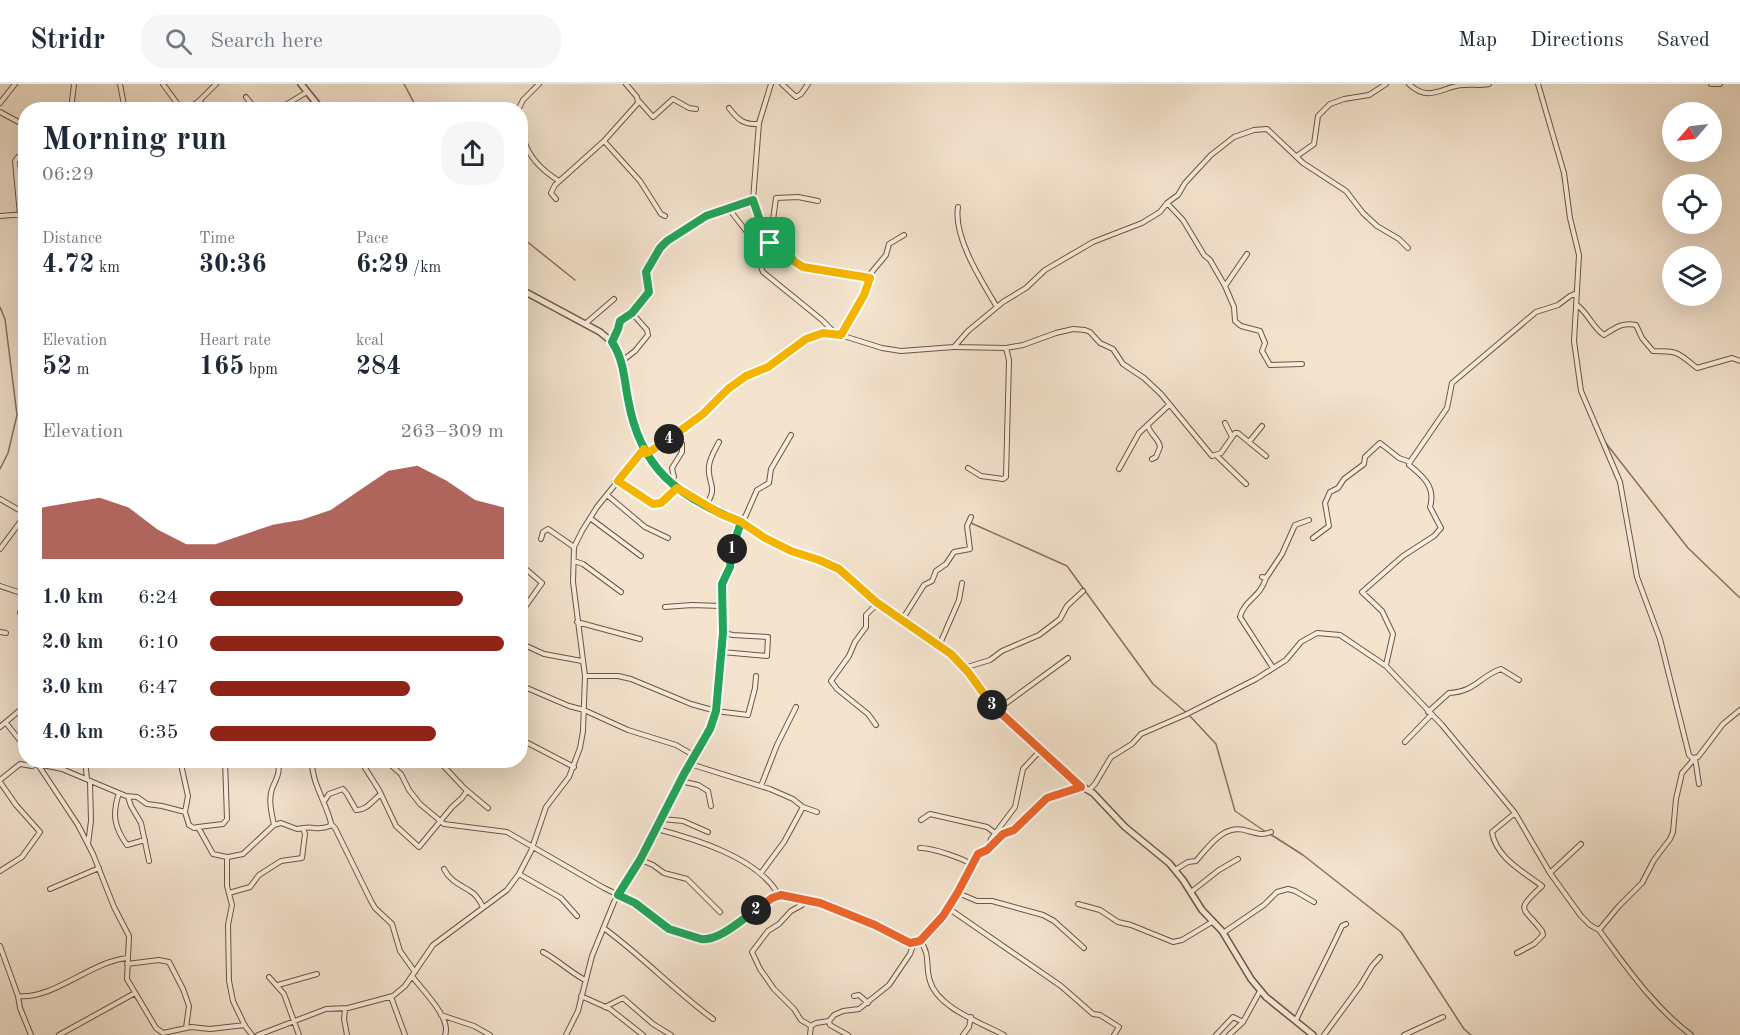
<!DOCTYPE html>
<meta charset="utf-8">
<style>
:root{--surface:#fff;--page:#f6f6f7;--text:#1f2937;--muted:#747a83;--line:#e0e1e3;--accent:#8f2418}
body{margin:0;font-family:"Old Standard TT",serif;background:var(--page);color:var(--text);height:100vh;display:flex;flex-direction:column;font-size:22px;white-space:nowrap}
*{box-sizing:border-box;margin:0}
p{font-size:20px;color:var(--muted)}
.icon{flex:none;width:33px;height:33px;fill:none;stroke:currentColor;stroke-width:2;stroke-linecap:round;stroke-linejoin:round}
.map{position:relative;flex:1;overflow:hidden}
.side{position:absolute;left:18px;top:18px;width:510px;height:666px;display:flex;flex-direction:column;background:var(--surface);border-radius:24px;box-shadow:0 6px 24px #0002}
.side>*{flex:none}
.needle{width:39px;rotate:242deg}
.tools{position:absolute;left:1662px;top:18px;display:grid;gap:12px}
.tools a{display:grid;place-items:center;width:60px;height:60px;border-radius:50%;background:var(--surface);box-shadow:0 6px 24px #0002;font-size:30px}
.pin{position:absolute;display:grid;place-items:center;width:51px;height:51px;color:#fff;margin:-26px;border-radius:12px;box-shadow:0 3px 9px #0006}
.km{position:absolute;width:30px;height:30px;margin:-15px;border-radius:50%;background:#222;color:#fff;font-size:16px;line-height:30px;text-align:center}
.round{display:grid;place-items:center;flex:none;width:63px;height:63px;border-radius:24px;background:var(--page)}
.summary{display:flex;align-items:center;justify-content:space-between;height:102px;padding:0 24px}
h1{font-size:33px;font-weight:700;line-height:45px}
.figures{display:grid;grid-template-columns:repeat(3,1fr);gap:9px;height:102px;padding:6px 24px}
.figures div{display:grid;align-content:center}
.figures b{font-size:26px;font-weight:700}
.figures small{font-size:16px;font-weight:400}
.figures p{font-size:16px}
.chart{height:168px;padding:12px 24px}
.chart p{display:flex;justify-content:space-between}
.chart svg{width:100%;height:108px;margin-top:6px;fill:var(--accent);opacity:.7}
ul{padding:0 24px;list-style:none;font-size:20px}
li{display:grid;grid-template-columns:96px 72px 1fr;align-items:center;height:45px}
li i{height:15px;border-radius:8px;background:var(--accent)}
header{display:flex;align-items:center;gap:36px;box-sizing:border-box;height:84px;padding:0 30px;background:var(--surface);border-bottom:2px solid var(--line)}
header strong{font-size:28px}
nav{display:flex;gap:33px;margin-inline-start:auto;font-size:21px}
.search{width:420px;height:54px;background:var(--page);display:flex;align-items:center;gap:15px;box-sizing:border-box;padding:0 21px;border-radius:24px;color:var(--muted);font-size:22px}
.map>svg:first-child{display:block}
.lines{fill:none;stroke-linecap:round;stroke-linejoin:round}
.stream{stroke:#89715b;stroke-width:1.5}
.minor-casing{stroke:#6f5540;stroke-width:6}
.tertiary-casing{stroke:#6f5540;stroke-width:8}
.minor{stroke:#f8edde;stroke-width:4}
.tertiary{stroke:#f8edde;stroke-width:5}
.split-1-casing{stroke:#fff;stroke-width:12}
.split-2-casing{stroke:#fff;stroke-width:12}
.split-3-casing{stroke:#fff;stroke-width:12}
.split-4-casing{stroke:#fff;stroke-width:12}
.split-5-casing{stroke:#fff;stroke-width:12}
.split-1{stroke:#22a559;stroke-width:8}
.split-2{stroke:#22a559;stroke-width:8}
.split-3{stroke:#f0652b;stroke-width:8}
.split-4{stroke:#f5b400;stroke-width:8}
.split-5{stroke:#f5b400;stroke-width:8}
</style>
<header>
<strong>Stridr</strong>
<div class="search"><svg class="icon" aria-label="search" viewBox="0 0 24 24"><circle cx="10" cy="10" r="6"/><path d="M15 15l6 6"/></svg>Search here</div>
<nav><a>Map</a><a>Directions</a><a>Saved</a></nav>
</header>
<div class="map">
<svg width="1740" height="951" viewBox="0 0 1740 951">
<rect width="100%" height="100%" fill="#f4e3cd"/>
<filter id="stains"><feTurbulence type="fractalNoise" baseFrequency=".00333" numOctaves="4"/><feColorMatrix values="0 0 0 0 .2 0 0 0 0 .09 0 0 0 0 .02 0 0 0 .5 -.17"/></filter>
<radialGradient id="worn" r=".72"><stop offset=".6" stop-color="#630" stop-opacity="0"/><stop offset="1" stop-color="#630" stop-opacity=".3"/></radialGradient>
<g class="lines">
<path class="stream" d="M404 0 418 26
M520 152 575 196
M0 223 5 235 17 331 8 369 0 385
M1605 358 1688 464 1740 514
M971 439 1067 482 1153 600 1188 630 1216 660 1235 727 1266 748
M1270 750 1303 771 1401 848 1464 945 1471 951"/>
<g class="minor-casing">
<path id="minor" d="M120 0 125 26
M163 0 182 26
M782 0 796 13 801 10 808 0
M1409 0C1430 20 1444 1 1464 1 1473 0 1480 2 1489 0
M1538 0 1564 89 1570 134 1579 171 1574 257 1581 307 1620 398 1637 493 1660 555 1689 671 1692 674 1698 673 1723 640 1740 626
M1711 0H1720
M246 13 256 26
M638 16 653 33 673 15 689 24 696 25
M199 17 209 26
M0 19 15 0
M729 24C738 36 744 41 759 40
M71 26 74 0
M186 26 199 17 216 0
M277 26 307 8
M518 26 523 16 539 0
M0 28 26 42
M520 43C525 48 522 50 524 56 529 74 543 87 559 97
M604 57 640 97 661 130 665 132
M1297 72 1314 60 1318 32 1330 20 1344 15 1369 11 1386 0
M556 115 551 109 555 101 604 57 638 19 637 13 626 0
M753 116 767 155 774 161 784 163 795 178 803 183 870 194
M1167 119 1183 136 1204 171 1210 176 1225 202 1234 223 1235 237 1241 242 1260 247 1265 259 1262 267 1270 281 1302 280
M958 123C953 153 982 198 997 223
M729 125 750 152 763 188 822 236 834 248
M20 131 15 77 18 73 26 74
M0 132 26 130
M770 158 776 114 798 113 818 117
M1225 202 1247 170
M1577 221C1589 230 1592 243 1604 251 1615 244 1622 238 1636 241L1642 254 1653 267C1679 267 1677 268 1697 284L1732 274 1740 277
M585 240 614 215
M841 251 864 211 871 189 886 171 889 160 904 151
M612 258 618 245 620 237 632 229 649 208 646 188 660 164 667 157 711 130 753 116 759 39 771 0
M955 263 1006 264 1023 261 1056 249 1073 245 1085 246 1090 248 1100 259 1113 265 1123 280 1144 294 1161 310 1212 372 1221 369 1235 349H1238L1249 358 1262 342
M622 277 635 267 648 251 647 246 632 229
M1225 339 1232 353
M1148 341C1149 350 1159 354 1160 363L1156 373 1152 375
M1249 358 1266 372
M646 369 659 363 703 330 728 305 742 295 768 283 797 261 814 251 834 249 882 264 901 267 954 263 968 247 1003 218 1026 204 1045 186 1093 158 1142 139 1160 128 1167 119 1178 111 1185 99 1211 71 1234 53 1254 46 1267 45 1303 79 1346 107 1363 129 1377 142 1399 155 1408 164
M1217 372 1246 400
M1410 378 1447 324 1452 299 1536 228 1558 221 1570 212 1577 209
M968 384 981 392 1003 395 1006 393 1009 276 1006 264
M1119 385 1139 349 1169 321
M618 397 653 421 661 419 677 404
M670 398 674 393 672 384 682 368V360
M607 411 645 443 668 454
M0 415 26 430
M706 421C719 402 707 400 709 382 710 373 715 366 719 358
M590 434 641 472
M1313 454 1329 442 1325 419 1330 408 1338 404 1344 395 1364 380 1365 373 1380 359 1399 374 1410 378 1409 381C1423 392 1436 403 1430 423L1441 444 1434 452 1403 472 1362 508 1382 527 1393 550 1386 581
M541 455 543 448 548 445 574 463
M0 465 26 430
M574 477 583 480 621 508
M520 480 542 499 520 530
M1262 493 1266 494C1260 514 1244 516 1240 533L1273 584
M1266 494 1282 470 1295 441 1309 436
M0 502 24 510
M876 518 874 523 866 531V543L855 558 849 572 831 597 837 605 868 630 876 641
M665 523 692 521 721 522
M20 529 26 507
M902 536 924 501 932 497 936 487 946 480 954 468 970 465 967 442 971 433
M577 538 640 555
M0 548 6 549
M520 559 544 570 582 577
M939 562 959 516 962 499
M722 568 767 572 768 553 733 551 723 549
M964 584 990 576 1002 567 1039 551 1060 535 1067 522 1083 507
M585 592H618L631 595 691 620 716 627 748 631 755 604 756 592
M520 601 569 622 584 626 628 646 676 661 695 672
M997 626 1068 574
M1428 628 1449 609C1475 608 1480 592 1501 585L1519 596
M6 639 26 664
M0 643 26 621
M520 655 574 683
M1405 658 1431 631
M35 676 78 741 93 770 114 823 129 852 127 895 156 944 163 949 191 943 210 945 245 941
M85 676 87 695
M180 676 188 712 185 728
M360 676 379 706 396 742 419 763 452 723 462 714 467 707
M385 676 401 690 409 706 420 720 444 740 507 748 604 804 635 819 669 845 701 856 712 854 772 814C796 800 881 844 905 857L915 859 931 846 943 832 958 809 978 770 988 765 991 755 1015 723 1023 685 1036 671 1043 668
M438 676 464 704 488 724
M690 680 770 705 793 715 803 723
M0 696 20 680 32 682 38 680 62 685 126 712 137 713 147 720 162 722 185 728 189 741 194 744 198 743 213 770 227 773V802L232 821 228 841 229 897 233 917 245 942 252 951
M680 697 698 701 708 707 711 722
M0 698 16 721 40 748 22 773 0 787
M761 702 777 661 796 623
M1089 706 1095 700 1111 673 1132 660 1141 650 1185 631 1256 595 1286 576 1301 558 1317 549 1340 551 1386 582 1442 641 1515 729 1550 789 1581 832 1590 841 1599 846C1627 884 1653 922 1691 951
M119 709C112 730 114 743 127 761L145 756
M128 713 131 722 141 739 149 777
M325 716 329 710 343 705 347 710 356 726C366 727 373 716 381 710
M1515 729 1492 748C1496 774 1524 788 1542 802 1514 828 1523 822 1542 847L1543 851 1534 860 1517 869
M662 735 683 737 708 748
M921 736 930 730 987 743 995 749
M331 740 335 744 371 817 375 824 392 840 400 867 415 888
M198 743 223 740 227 735 225 676
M303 744C315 742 317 747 330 742L331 739C326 718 311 698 312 676
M657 745C695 755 755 773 777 808L776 812
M88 760 91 737 90 698
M989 763 1003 750 1014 746 1047 714 1081 703
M920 764C933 764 962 774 973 781
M228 773 243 770 274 741C272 730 268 717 272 705 277 692 280 692 278 676
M641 776 653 781 664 789 687 795 720 828
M444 785C450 797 459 800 470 807 476 810 480 817 483 823
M1175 786 1188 778 1196 777C1210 761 1224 739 1248 747 1256 749 1262 752 1271 748
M761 789 784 758 803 723 817 728
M1550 789 1581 760
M519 790 561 814 577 832
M50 805 99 784
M1191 808 1219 786 1238 775
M229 809 250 803 259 791 281 777 302 774 305 750 303 744 297 745 281 739 274 741
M958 809 977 817H992L1043 831 1054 837 1084 864
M802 815V821L791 827 779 840 768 847 752 868 760 885 774 905 794 925 801 936 811 942
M1078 820 1100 826 1118 838 1131 841 1173 858 1182 856 1212 838
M948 824 1061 902 1093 930 1100 931 1119 943 1114 951
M605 845C643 873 675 907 713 935
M1599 846 1619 822 1642 799 1654 776 1670 755 1673 748 1676 715 1682 689 1695 674 1699 700
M1223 849 1264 821 1277 808 1288 805 1295 807 1314 818
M920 857C931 870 925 883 930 897 937 923 981 939 1004 951
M0 862 18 912 20 924 31 951
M543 868C558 876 570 888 585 896
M127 880 159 876 169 878 183 905 189 922 186 944
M412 892C421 905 452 934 445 951
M269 893 284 910 299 951
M278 901 317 890
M18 912C53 916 90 878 127 874
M581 912 610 925 643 951
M854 912 859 911 868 919
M391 913 405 951
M605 923 623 914 653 940 671 951
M345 925 344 935 347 951
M441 931 474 942 490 951
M1296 936C1311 905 1327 874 1342 842L1346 840
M829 937 834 931 843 927 859 925 889 901 910 870 914 859
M59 951 135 909
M258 951 326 925 348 924 393 912 405 902 433 861 507 806 519 790 531 767 546 723 569 693 580 664 583 647 585 592 573 498 574 463 582 447 597 423 643 366
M566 951 578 927 592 872 614 818 641 776 684 690 710 645 716 627 722 577 723 549 722 500 730 483 731 468 738 445 746 431 757 406 769 399 771 385 791 351
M810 951 811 942 816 939 829 937 830 941 848 951
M963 951 969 943 971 933
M1216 951 1233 933 1243 938 1260 907
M1229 951 1243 938
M1324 951 1360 902 1372 882 1380 873
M1404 951 1443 933"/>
</g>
<g class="tertiary-casing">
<path id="tertiary" d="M301 0 322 26
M520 205 600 248 612 258 621 274 628 316 641 359 645 368 665 395 706 421 741 438 765 454 791 467 819 476 835 483 876 518 951 570 968 588 992 621 1021 649 1063 685 1076 699 1093 709 1125 743 1169 779 1183 796 1202 826 1222 847 1251 895 1266 913 1313 951"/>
</g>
<use href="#minor" class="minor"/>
<use href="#tertiary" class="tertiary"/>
</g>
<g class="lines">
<g class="split-1-casing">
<path id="split-1" d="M732 465 741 438C678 413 640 385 628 315 624 295 624 276 612 258L618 245 620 237 632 229 649 208 646 188 660 164 667 157 706 132 753 116 765 151 770 159"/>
</g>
<g class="split-2-casing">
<path id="split-2" d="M732 465 730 483 722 500 723 549 716 627 710 645 684 690 640 776 618 811 635 819 669 845 701 855C719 857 741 836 756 826"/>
</g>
<g class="split-3-casing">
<path id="split-3" d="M756 826 772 814 781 811 820 819 875 841 910 859 920 857 943 832 958 808 978 770 987 766 1003 750 1014 746 1047 714 1081 703 992 621"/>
</g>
<g class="split-4-casing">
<path id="split-4" d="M669 355 649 368 645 369 644 365 618 397 653 420 661 419 677 404 721 430 741 438 765 454 791 467 819 476 839 485 876 518 951 570 968 588 992 621"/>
</g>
<g class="split-5-casing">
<path id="split-5" d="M669 355 703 330 728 305 746 292 768 283 806 255 823 249 841 251 864 211 870 194 803 183 795 178 784 163 770 159"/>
</g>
<use href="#split-1" class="split-1"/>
<use href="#split-2" class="split-2"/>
<use href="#split-3" class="split-3"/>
<use href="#split-4" class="split-4"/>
<use href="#split-5" class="split-5"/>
</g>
<rect width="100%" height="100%" filter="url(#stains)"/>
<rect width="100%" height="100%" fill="url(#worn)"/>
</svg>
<div class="tools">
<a><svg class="needle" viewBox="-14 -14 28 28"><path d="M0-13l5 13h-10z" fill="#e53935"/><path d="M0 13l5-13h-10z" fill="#747a83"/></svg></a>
<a><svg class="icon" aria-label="locate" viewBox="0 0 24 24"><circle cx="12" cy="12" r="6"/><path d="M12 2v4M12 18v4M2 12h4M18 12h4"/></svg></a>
<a><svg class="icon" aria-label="layers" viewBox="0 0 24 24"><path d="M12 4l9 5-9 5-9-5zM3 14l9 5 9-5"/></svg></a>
</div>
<div class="pin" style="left:770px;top:159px;background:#1e9e55"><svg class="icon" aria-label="arrive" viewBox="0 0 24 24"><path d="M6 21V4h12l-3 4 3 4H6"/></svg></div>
<b class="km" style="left:732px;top:465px">1</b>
<b class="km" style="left:756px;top:826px">2</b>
<b class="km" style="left:992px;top:621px">3</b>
<b class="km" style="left:669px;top:355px">4</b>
<section class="side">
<div class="summary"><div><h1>Morning run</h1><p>06:29</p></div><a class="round"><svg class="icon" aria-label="share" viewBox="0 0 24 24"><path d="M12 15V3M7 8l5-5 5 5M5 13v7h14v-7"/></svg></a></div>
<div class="figures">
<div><p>Distance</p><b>4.72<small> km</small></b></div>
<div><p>Time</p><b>30:36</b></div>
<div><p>Pace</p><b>6:29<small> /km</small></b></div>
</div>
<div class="figures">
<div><p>Elevation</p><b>52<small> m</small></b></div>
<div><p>Heart rate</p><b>165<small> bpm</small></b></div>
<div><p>kcal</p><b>284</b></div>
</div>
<div class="chart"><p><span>Elevation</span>263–309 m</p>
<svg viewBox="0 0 160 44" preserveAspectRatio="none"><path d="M0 44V23L10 21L20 19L30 23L40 32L50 38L60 38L70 34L80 30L90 28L100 24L110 16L120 8L130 6L140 12L150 20L160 23V44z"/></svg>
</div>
<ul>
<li><b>1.0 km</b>6:24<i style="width:86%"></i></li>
<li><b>2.0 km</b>6:10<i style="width:100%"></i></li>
<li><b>3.0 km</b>6:47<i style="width:68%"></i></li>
<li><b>4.0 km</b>6:35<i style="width:77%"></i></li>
</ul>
</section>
</div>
